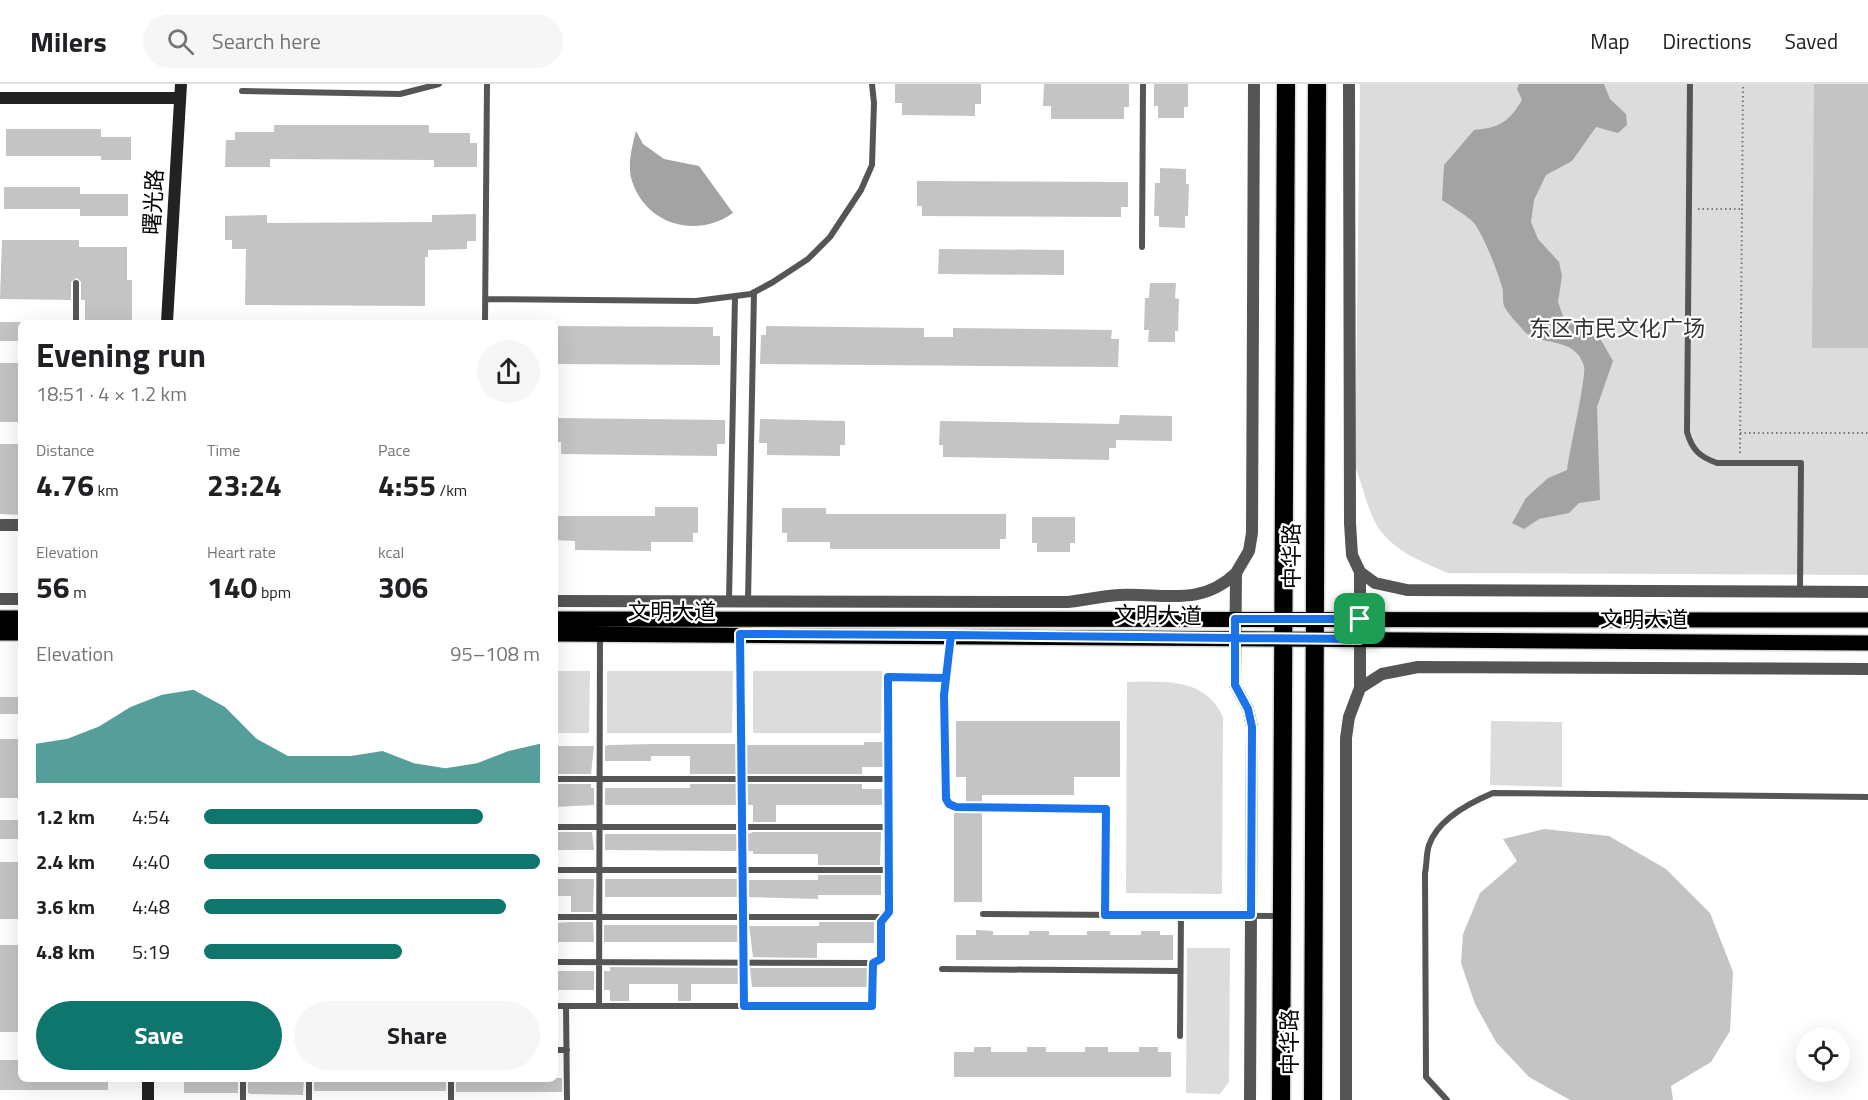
<!DOCTYPE html>
<meta charset="utf-8">
<style>
:root{--surface:#fff;--page:#f6f6f6;--text:#202124;--muted:#757577;--line:#e0e0e0;--accent:#0f766e}
body{margin:0;font-family:"Titillium Web","Noto Sans SC",sans-serif;background:var(--page);color:var(--text);height:100vh;display:flex;flex-direction:column;font-size:22px;white-space:nowrap}
*{box-sizing:border-box;margin:0}
p{font-size:20px;color:var(--muted)}
.icon{flex:none;width:33px;height:33px;fill:none;stroke:currentColor;stroke-width:2;stroke-linecap:round;stroke-linejoin:round}
.map{position:relative;flex:1;overflow:hidden}
.side{position:absolute;left:18px;top:236px;width:540px;height:762px;display:flex;flex-direction:column;background:var(--surface);border-radius:9px;box-shadow:0 6px 24px #0002}
.side>*{flex:none}
.controls{position:absolute;left:1796px;top:944px;display:grid;gap:12px}
.controls a{display:grid;place-items:center;width:54px;height:54px;border-radius:50%;background:var(--surface);box-shadow:0 6px 24px #0002;font-size:30px}
.pin{position:absolute;display:grid;place-items:center;width:51px;height:51px;color:#fff;margin:-26px;border-radius:12px;box-shadow:0 3px 9px #0006}
.round{display:grid;place-items:center;flex:none;width:63px;height:63px;border-radius:32px;background:var(--page)}
.headline{display:flex;align-items:center;justify-content:space-between;height:102px;padding:0 18px}
h1{font-size:33px;font-weight:700;line-height:45px}
.stats{display:grid;grid-template-columns:repeat(3,1fr);gap:9px;height:102px;padding:6px 18px}
.stats div{display:grid;align-content:center}
.stats b{font-size:30px;font-weight:700}
.stats small{font-size:16px;font-weight:400}
.stats p{font-size:16px}
.chart{height:168px;padding:12px 18px}
.chart p{display:flex;justify-content:space-between}
.chart svg{width:100%;height:108px;margin-top:6px;fill:var(--accent);opacity:.7}
.cta{display:flex;gap:12px;margin-top:auto;padding:12px 18px}
.cta a{flex:1;height:69px;border-radius:36px;background:var(--accent);color:#fff;font-size:24px;font-weight:700;line-height:69px;text-align:center}
.cta a+a{background:var(--page);color:var(--text)}
ul{padding:0 18px;list-style:none;font-size:20px}
li{display:grid;grid-template-columns:96px 72px 1fr;align-items:center;height:45px}
li i{height:15px;border-radius:8px;background:var(--accent)}
header{display:flex;align-items:center;gap:36px;box-sizing:border-box;height:84px;padding:0 30px;background:var(--surface);border-bottom:2px solid var(--line)}
header strong{font-size:28px}
nav{display:flex;gap:33px;margin-inline-start:auto;font-size:21px}
.search{width:420px;height:54px;background:var(--page);display:flex;align-items:center;gap:15px;box-sizing:border-box;padding:0 21px;border-radius:33px;color:var(--muted);font-size:22px}
.map>svg:first-child{display:block}
.green{fill:#dcdcdc}
.water{fill:#a3a3a3}
.building{fill:#c4c4c4}
.lines{fill:none;stroke-linecap:round;stroke-linejoin:round}
.primary-casing{stroke:#dbdbdb;stroke-width:18}
.highway-casing{stroke:#dbdbdb;stroke-width:21}
.path{stroke:#777;stroke-width:2;stroke-dasharray:1.5 3;stroke-linecap:butt}
.lane{stroke:#555;stroke-width:6}
.street{stroke:#555;stroke-width:12}
.secondary{stroke:#222;stroke-width:12}
.primary{stroke:#000;stroke-width:15}
.highway{stroke:#000;stroke-width:18}
.route-casing{stroke:#fff;stroke-width:12}
.route{stroke:#1a73e8;stroke-width:8}
.labels{text-anchor:middle;dominant-baseline:central;stroke-width:4.5;stroke-linejoin:round;paint-order:stroke}
.street-label{font-size:22px;fill:#000;stroke:#fff}
.park-label{font-size:22px;fill:#333;stroke:#fff}
</style>
<header>
<strong>Milers</strong>
<div class="search"><svg class="icon" aria-label="search" viewBox="0 0 24 24"><circle cx="10" cy="10" r="6"/><path d="M15 15l6 6"/></svg>Search here</div>
<nav><a>Map</a><a>Directions</a><a>Saved</a></nav>
</header>
<div class="map">
<svg width="1868" height="1016" viewBox="0 0 1868 1016">
<rect width="100%" height="100%" fill="#fff"/>
<path class="green" d="M1360 0H1868V491L1448 489C1422 478 1391 466 1376 440 1367 423 1362 400 1355 382Z
M555 587H590L589 649H555Z
M607 587H733L732 649H607Z
M753 587H882L881 649H753Z
M1127 598C1165 598 1205 593 1223 633L1222 810 1126 809Z
M1491 637 1562 638V703L1490 701Z
M1187 864H1230L1229 998 1220 1010 1186 1009Z"/>
<path class="water" d="M1519 0H1604L1610 15 1626 30 1627 41 1618 49 1596 43 1572 77 1546 91 1534 116 1531 138 1538 155 1559 178 1562 192 1558 218 1564 235 1601 256 1613 277 1597 323 1600 416 1579 419 1569 429 1539 435 1524 445 1512 439 1526 414 1548 394 1567 386C1569 369 1587 290 1584 282 1575 251 1538 263 1524 247 1518 240 1508 230 1504 222 1502 216 1504 209 1502 203 1499 191 1481 144 1472 137 1463 129 1452 123 1442 116L1444 81 1474 46C1499 44 1509 38 1522 16L1517 5Z
M636 47 643 60 664 75 699 82 733 129C697 155 646 141 632 97 627 81 632 63 636 47Z"/>
<path class="building" d="M895 0H981V20H975V32L902 31V19H895Z
M1044 0H1129V23H1124V35H1051V22H1043Z
M1154 0H1188V23H1184V34H1158V22H1154Z
M1814 0H1868V264H1812Z
M274 41H429V49H470V59H477V83H434V76L270 75V83H225L226 56H235V48H274Z
M6 45H101V53H131V76H101V72H6Z
M1160 84 1186 85V100H1189L1188 132H1185V144L1159 143V132H1154L1155 99H1160Z
M917 97 1128 98V123H1121V133L922 132V122H917Z
M4 103H80V110H128V132H80V125H4Z
M476 130V157H467V165L428 166V173H425V222L245 221 246 165H232V156H225V132L267 131V139L432 138V131Z
M2 156H79V163H127V196H132V238H85V216H81V198L77 194 71 198V216L0 215Z
M939 165 1064 166V191L938 190Z
M1150 199H1176L1175 214 1179 215 1178 247H1175V258H1148L1149 246H1144L1145 214H1149Z
M0 238H21V257H0Z
M555 242 713 243V252H720V281L555 280Z
M766 242 924 244V253H953V244L1112 246 1111 255H1119L1118 283 760 280 761 251H766Z
M0 279H21V338H0Z
M1120 331 1172 332V357L1116 356V364H1109V376L943 373V361H939L940 337 1119 340Z
M555 334 725 336V360H717V372L561 370V358H555Z
M760 335 845 337V361H840V372L767 371V359H759Z
M0 360H21V431L0 430Z
M655 423H698V449H693V458H651V467L575 466V457L555 456V432H655Z
M782 424H826V430H1006V455H1000V465H830V458H787V449H782Z
M1032 433H1075V459H1070V468H1037V459H1032Z
M0 613H21V630H0Z
M956 637H1120V693H1074V711H982V718H966V693H956Z
M0 655H21L19 714H0Z
M864 658H883V683H862V690H747V661H864Z
M655 660H736L737 690H690V672H651V677H605V662L609 661Z
M555 662H594L591 690H555Z
M555 700H591V704H594V721L555 723Z
M690 700H737V721H605V704H690Z
M747 700H862V705H882V721H776V738H753V721H748Z
M954 729H982V818H954Z
M0 736H21V755H0Z
M1544 745 1609 752 1666 785 1710 829 1733 888 1730 947 1711 978 1671 1002 1673 1016H1570L1529 993 1496 958 1475 920 1461 879 1463 850 1480 809 1517 777 1503 755Z
M555 748H592L594 766H555Z
M753 748H881L880 781H818V770H753V767H748V750Z
M605 750H737L738 767 605 766Z
M0 778H21V835H0Z
M818 791H881V811H818V815L749 813V796H818Z
M555 795H594L593 828H571V812H555Z
M605 795H737L738 813H605Z
M571 838H593L594 858H555V839Z
M819 838H874V859H817V874L753 873 749 842H819Z
M604 841H739V858H604Z
M976 846 993 847V851H1029V847H1049V851H1087V847H1110V851H1141V847H1160V851H1173V876H956V851H976Z
M0 861H21V948H0Z
M610 883 739 884V900H691V917H678V900H629V917H610V906H604V887H610Z
M750 884H868L867 903H752Z
M555 887H594V906H555Z
M974 963H991V968H1027V963H1046V968H1085V963H1108V968H1139V963H1158V968H1171V993H954V968H974Z
M0 976H21V994H108V1006H0Z
M184 994H238V1009H184Z
M248 994H304L303 1011 251 1010 248 1009Z
M314 994H446V1007H314Z
M456 994H562V1008H456Z"/>
<g class="lines">
<g class="primary-casing">
<path id="primary" d="M0 534H21
M555 535 1868 536
M0 549H21
M555 550 1868 559"/>
</g>
<g class="highway-casing">
<path id="highway" d="M1281 1016 1286 0
M1313 1016 1317 0"/>
</g>
<path class="path" d="M1698 125H1742
M1740 349H1868
M1740 369 1743 0"/>
<path class="lane" d="M1690 0 1687 348C1692 366 1700 373 1717 379H1801L1800 507
M242 7 400 10 439 0
M1142 163 1143 0
M486 215 696 217 751 210 773 198 808 175 830 153 861 106 872 81 874 19 872 0
M76 238V199
M485 238 487 0
M729 517 735 212
M748 517 754 208
M600 550 599 922H872L873 879 881 875V838L889 828 888 593 946 594
M740 551 745 922
M951 552 944 611 946 715 949 720 956 723 1106 725 1105 831
M555 695H888
M555 743H889
M555 786H889
M983 830 1278 832
M555 833H885
M555 878 873 879
M942 885 1180 887
M555 922H566
M1180 952 1181 831
M555 966H567
M243 994V1016
M309 1016V994
M451 1016V994
M567 1016 566 922H599
M1447 1016 1426 993 1425 789C1427 780 1426 770 1429 761 1438 735 1469 719 1493 709L1868 713"/>
<path class="street" d="M0 441H21
M1360 488 1375 499 1407 506 1868 508
M0 515H21
M555 517 1068 518C1085 516 1102 512 1119 511 1164 509 1201 523 1236 489
M1360 604 1382 590 1418 583 1868 585
M1250 1016 1252 643 1248 625 1235 601 1236 489 1249 467 1252 449 1254 0
M1346 1016V654L1349 633 1360 604V488L1352 471 1350 439 1349 0"/>
<path class="secondary" d="M0 14H180
M167 238 181 0
M148 994V1016"/>
<use href="#primary" class="primary"/>
<use href="#highway" class="highway"/>
</g>
<g class="lines">
<g class="route-casing">
<path id="route" d="M1360 535H1235V554L951 551 946 594 888 593 889 828 881 838V875L873 879 872 922H744L740 550 951 551 944 611 946 715 949 720 956 723 1106 725 1105 831H1251L1252 643 1248 625 1235 601V554L1360 555V535"/>
</g>
<use href="#route" class="route"/>
</g>
<g class="labels">
<g class="street-label">
<text transform="translate(153 118) rotate(-87)">曙光路</text>
<text transform="translate(1291 472) rotate(-90)">中华路</text>
<text x="672" y="527">文明大道</text>
<text transform="translate(1158 531) rotate(1)">文明大道</text>
<text x="1644" y="535">文明大道</text>
<text transform="translate(1289 958) rotate(-90)">中华路</text>
</g>
<g class="park-label">
<text x="1617" y="244">东区市民文化广场</text>
</g>
</g>
</svg>
<div class="controls">
<a><svg class="icon" aria-label="locate" viewBox="0 0 24 24"><circle cx="12" cy="12" r="6"/><path d="M12 2v4M12 18v4M2 12h4M18 12h4"/></svg></a>
</div>
<div class="pin" style="left:1360px;top:535px;background:#1e9e55"><svg class="icon" aria-label="arrive" viewBox="0 0 24 24"><path d="M6 21V4h12l-3 4 3 4H6"/></svg></div>
<section class="side">
<div class="headline"><div><h1>Evening run</h1><p>18:51 · 4 × 1.2 km</p></div><a class="round"><svg class="icon" aria-label="share" viewBox="0 0 24 24"><path d="M12 15V3M7 8l5-5 5 5M5 13v7h14v-7"/></svg></a></div>
<div class="stats">
<div><p>Distance</p><b>4.76<small> km</small></b></div>
<div><p>Time</p><b>23:24</b></div>
<div><p>Pace</p><b>4:55<small> /km</small></b></div>
</div>
<div class="stats">
<div><p>Elevation</p><b>56<small> m</small></b></div>
<div><p>Heart rate</p><b>140<small> bpm</small></b></div>
<div><p>kcal</p><b>306</b></div>
</div>
<div class="chart"><p><span>Elevation</span>95–108 m</p>
<svg viewBox="0 0 160 44" preserveAspectRatio="none"><path d="M0 44V28L10 26L20 21L30 13L40 8L50 6L60 13L70 26L80 33L90 33L100 33L110 31L120 36L130 38L140 36L150 31L160 28V44z"/></svg>
</div>
<ul>
<li><b>1.2 km</b>4:54<i style="width:83%"></i></li>
<li><b>2.4 km</b>4:40<i style="width:100%"></i></li>
<li><b>3.6 km</b>4:48<i style="width:90%"></i></li>
<li><b>4.8 km</b>5:19<i style="width:59%"></i></li>
</ul>
<div class="cta"><a>Save</a><a>Share</a></div>
</section>
</div>
